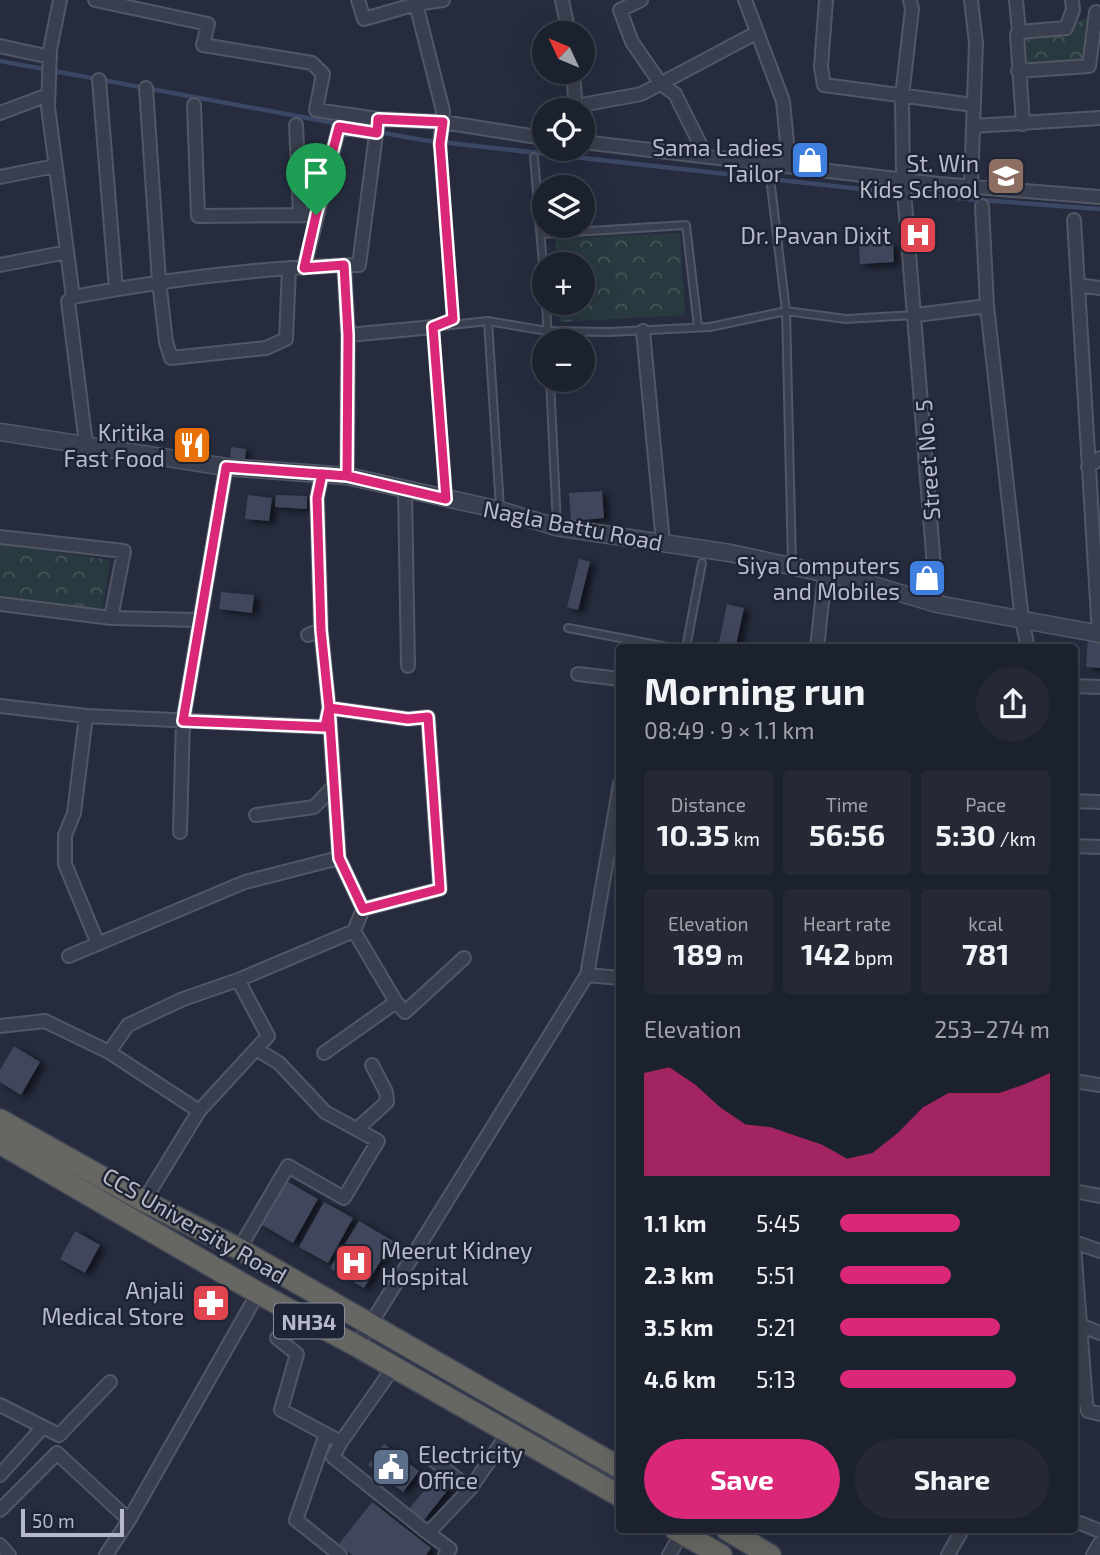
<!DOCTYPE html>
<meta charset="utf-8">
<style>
:root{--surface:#1c212e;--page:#252936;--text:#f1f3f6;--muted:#a0a3aa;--line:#3a3e4a;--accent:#db2777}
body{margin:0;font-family:"Exo 2",sans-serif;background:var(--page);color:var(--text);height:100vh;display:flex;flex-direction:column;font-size:26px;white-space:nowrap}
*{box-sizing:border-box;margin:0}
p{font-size:23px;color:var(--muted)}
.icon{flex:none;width:38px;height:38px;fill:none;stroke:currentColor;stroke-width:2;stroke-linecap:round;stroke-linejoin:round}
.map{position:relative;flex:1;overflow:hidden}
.sheet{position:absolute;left:616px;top:644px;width:462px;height:889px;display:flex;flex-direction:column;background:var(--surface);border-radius:7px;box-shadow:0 7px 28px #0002,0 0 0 2px var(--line)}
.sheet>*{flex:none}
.needle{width:46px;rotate:314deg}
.controls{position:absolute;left:532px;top:21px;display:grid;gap:14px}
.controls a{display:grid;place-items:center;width:63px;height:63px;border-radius:50%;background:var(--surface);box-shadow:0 7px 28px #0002,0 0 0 2px var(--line);font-size:35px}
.scale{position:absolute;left:21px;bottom:18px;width:103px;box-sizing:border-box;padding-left:7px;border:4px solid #b6bac9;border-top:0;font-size:19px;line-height:24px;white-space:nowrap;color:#b6bac9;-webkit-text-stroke:5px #1f2434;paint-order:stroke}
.pin{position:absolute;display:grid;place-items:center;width:60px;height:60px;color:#fff;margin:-72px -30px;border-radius:50% 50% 50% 0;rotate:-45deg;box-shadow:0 0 7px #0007}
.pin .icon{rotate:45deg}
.round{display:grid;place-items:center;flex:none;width:74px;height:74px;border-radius:37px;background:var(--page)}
.head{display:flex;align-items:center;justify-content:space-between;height:119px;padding:0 28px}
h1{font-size:38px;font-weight:700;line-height:52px}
.metrics{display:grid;grid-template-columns:repeat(3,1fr);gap:10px;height:119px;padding:7px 28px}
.metrics div{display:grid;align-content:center;border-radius:7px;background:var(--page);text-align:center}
.metrics b{font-size:30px;font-weight:700}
.metrics small{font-size:19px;font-weight:400}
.metrics p{font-size:19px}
.chart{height:196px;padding:14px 28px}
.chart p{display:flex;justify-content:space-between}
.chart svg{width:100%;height:126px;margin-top:7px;fill:var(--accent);opacity:.7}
.primary-button{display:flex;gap:14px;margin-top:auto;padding:14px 28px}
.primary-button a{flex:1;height:80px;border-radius:42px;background:var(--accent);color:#fff;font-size:28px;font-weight:700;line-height:80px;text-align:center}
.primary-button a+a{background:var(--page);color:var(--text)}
ul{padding:0 28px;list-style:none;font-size:23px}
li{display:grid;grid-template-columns:112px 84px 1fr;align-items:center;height:52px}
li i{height:18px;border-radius:9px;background:var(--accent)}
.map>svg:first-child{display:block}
.park{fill:url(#park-crowns)}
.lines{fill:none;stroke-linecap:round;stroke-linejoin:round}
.stream{stroke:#3c4766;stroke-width:4.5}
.building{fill:#40475b;filter:url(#shadow)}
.service-casing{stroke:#525766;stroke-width:10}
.minor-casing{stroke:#525766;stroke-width:16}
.tertiary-casing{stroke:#525766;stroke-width:19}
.trunk-casing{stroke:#424756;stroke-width:24}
.service{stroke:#3a3f4f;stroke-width:6}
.minor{stroke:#3a3f4f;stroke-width:12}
.tertiary{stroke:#3a3f4f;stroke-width:16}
.trunk{stroke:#666663;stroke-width:21}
.route-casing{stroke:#fff;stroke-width:14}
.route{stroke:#db2777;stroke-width:9}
.labels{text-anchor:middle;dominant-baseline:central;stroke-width:5;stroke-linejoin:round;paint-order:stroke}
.shield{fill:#1f2434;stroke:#898d9c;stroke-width:2}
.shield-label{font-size:21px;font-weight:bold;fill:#b6bac9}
.poi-label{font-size:23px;fill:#b6bac9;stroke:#1f2434;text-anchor:end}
.street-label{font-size:23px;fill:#b6bac9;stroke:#1f2434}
</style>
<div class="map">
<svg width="1100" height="1555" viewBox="0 0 1100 1555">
<defs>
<pattern id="park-crowns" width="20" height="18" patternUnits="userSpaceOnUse" patternTransform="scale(1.75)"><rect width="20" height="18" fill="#28393f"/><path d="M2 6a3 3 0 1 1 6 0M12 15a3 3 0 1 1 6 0" fill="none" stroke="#455459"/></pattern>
<filter id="shadow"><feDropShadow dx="5.5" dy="3" stdDeviation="3.5" flood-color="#0009"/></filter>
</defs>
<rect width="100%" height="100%" fill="#262c3e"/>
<path class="park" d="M1082 19H1093L1088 63 1017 65V34L1064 32Z
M680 233 685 315 560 322 559 303H583V264H557L556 239Z
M0 544 110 560 102 611 0 596Z"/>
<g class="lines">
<path class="stream" d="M0 61 340 124
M379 132 422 140 914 195 1100 209"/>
</g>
<path class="building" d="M893 243 894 262 860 264 859 245Z
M231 447 246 449 245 459 230 457Z
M602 491 604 518 571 521 569 493Z
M248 495 272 498 269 521 245 519Z
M276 495 307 496V509L275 507Z
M579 559 590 562 578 610 567 607Z
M221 592 254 595 252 613 219 609Z
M727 604 744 608 736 645 719 642Z
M1088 636H1100V668L1086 667Z
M14 1046 40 1062 21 1095 0 1082V1070Z
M285 1180 318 1199 293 1243 259 1223Z
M324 1202 353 1218 328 1263 299 1247Z
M359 1221 393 1241 364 1288 330 1268Z
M75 1231 100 1245 85 1273 60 1259Z
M384 1444 419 1471 403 1492 368 1465Z
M437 1475 451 1486 424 1520 409 1509Z
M372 1502 431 1548 426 1555H352L339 1544Z"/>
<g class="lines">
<g class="service-casing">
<path id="service" d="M440 144 453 319 433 327 445 497
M534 157 544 277
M769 169 786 311 792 564
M542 234 686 225 698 327
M546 303 548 341
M488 321 500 508
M433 327 488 321 547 331 609 332 710 327 786 311 846 319 914 315
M550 380 557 525
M568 628 673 648
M686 648 702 563"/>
</g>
<g class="minor-casing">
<path id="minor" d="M60 0 50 50 48 107 73 297 68 301 86 444
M95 0 208 24 203 45 312 63 323 74 316 110 378 119 443 122 544 138
M358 0 364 19 416 4 443 0
M415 0 443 111 440 144
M562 0 569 33
M641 0 620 10 632 42 661 84 675 94 706 156
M745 0 783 101 789 164
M826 0 821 67 824 85 973 105
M910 0 912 9 902 96 903 178 937 604
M971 0 976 43 971 185
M1016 0 1019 32 1017 34 1023 124
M1019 32 1066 28 1073 10 1072 0
M0 46 50 57
M1018 71 1089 66 1096 12
M573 72 576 110
M99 80 116 289
M146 88 159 281 166 342 171 358 266 348 286 339 289 268
M194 105 198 216 316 215
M576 106 641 94 756 33
M0 113 48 95
M296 125 300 214
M973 126 1100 118
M583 142 939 184 1100 197
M0 177 55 166
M982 206 987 306 1022 620 1028 648
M1074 220 1099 634
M0 265 67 252
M344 265 348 335 347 476
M304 268 339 127 377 133
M1078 285 1100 288
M73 297C168 279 262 267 359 265L378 119
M916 315 987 306
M643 331 663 543
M348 335 433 327
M1088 467 1100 458
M322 474 317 498 321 630 329 708 339 858 363 909
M405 489 408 666
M0 537 124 551 111 618
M0 604 111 618 199 620
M308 635 321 630
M817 648 825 574
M578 674 620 679
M1074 686 1100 687
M0 706 86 716 325 727 329 708 408 719 428 717 440 889 363 909 354 931 238 980 268 1036 199 1111 144 1201
M86 716 74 813 65 835V864L98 944
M1074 801 1100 802
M256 815 314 807 334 786
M180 832 183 721 226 467
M1074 846 1100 847
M69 956 245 882 339 858
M587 975 620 978
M396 1002 405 1012 464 958
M0 1026 45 1021 109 1052 199 1111
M109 1052 128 1025 183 999 238 980
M324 1053 396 1002 354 931
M1074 1081 1100 1085
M357 1129 387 1102 386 1092 372 1065
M1074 1191 1100 1196
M1074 1242 1100 1251
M1074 1245 1086 1403 1088 1411 1100 1414
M239 1249 288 1166 344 1198 378 1141 325 1112 279 1063 256 1049
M1075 1323 1100 1333
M277 1338 297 1354 281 1410 341 1442 393 1368
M357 1346 587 975 620 784
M0 1405 59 1435 110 1382
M326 1434 296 1520 340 1555
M341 1442 333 1457 428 1533
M431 1458 470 1489
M0 1475 43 1427
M0 1510 57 1453 129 1520
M1080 1523 1100 1531
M0 1545 9 1555
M106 1555 129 1520 258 1293
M445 1555 450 1549 428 1533 470 1489 509 1432
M669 1555 682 1533
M948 1555 962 1530
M1093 1555 1100 1543"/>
</g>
<g class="tertiary-casing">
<path id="tertiary" d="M0 432 226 467 347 476 500 510 556 527 730 553 860 581 937 604 1100 634"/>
</g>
<g class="trunk-casing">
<path id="trunk" d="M0 1120 144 1201 239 1249 620 1468
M0 1143 258 1293 357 1346 620 1496
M676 1530 721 1555
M727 1530 770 1555"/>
</g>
<use href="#service" class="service"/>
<use href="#minor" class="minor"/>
<use href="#tertiary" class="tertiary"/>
<use href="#trunk" class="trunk"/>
</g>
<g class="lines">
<g class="route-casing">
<path id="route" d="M316 215 304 268 344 265 348 335 347 476 322 474 317 498 321 630 329 708 339 858 363 909 440 889 428 717 408 719 329 708 325 727 183 721 226 467 347 476 446 499 433 327 453 319 440 144 443 122 378 119 377 133 339 127 316 215"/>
</g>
<use href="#route" class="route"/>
</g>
<defs>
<g id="shop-square" transform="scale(2.0125)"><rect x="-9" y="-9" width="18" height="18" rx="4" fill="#3f7fe0" stroke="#1f2434"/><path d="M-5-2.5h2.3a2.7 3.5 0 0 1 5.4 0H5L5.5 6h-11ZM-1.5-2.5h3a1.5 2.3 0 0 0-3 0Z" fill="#fff"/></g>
<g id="school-square" transform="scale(2.0125)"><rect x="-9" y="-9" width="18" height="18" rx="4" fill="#8d6e63" stroke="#1f2434"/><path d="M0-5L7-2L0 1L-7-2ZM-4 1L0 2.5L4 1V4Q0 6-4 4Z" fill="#fff"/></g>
<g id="hospital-square" transform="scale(2.0125)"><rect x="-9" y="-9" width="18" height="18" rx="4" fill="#e0444e" stroke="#1f2434"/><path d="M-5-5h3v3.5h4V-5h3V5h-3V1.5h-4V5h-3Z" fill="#fff"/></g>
<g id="restaurant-square" transform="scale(2.0125)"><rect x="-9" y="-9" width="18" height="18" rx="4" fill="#e8710a" stroke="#1f2434"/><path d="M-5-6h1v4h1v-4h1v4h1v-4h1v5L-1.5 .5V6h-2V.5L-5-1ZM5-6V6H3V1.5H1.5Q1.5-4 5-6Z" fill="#fff"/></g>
<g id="pharmacy-square" transform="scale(2.0125)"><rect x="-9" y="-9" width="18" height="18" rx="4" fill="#e0444e" stroke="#1f2434"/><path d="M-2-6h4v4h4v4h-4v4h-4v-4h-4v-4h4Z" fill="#fff"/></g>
<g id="civic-square" transform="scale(2.0125)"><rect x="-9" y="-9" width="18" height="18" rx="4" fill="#5c6f8a" stroke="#1f2434"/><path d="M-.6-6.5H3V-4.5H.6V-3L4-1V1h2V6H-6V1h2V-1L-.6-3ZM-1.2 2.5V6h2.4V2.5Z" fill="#fff"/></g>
</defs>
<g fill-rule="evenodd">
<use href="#shop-square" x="810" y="160"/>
<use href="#school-square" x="1006" y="176"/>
<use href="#hospital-square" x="918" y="235"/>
<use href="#restaurant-square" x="192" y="445"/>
<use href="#shop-square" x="927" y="578"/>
<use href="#hospital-square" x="354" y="1263"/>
<use href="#pharmacy-square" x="211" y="1303"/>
<use href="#civic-square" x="391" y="1467"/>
</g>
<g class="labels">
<rect class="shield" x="274" y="1303.5" width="70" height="35" rx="5"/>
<g class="shield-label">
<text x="309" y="1321">NH34</text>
</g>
<g class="poi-label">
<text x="783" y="147">Sama Ladies<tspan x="783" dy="26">Tailor</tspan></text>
<text x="979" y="163">St. Win<tspan x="979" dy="26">Kids School</tspan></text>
<text x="891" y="235">Dr. Pavan Dixit</text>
<text x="165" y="432">Kritika<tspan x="165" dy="26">Fast Food</tspan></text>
<text x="900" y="565">Siya Computers<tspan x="900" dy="26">and Mobiles</tspan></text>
<text x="381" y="1250" text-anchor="start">Meerut Kidney<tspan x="381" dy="26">Hospital</tspan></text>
<text x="184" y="1290">Anjali<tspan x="184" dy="26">Medical Store</tspan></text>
<text x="418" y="1454" text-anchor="start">Electricity<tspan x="418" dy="26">Office</tspan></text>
</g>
<g class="street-label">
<text transform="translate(927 460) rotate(-94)">Street No. 5</text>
<text transform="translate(573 525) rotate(11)">Nagla Battu Road</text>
<text transform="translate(195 1225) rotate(30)">CCS University Road</text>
</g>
</g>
</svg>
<div class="controls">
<a><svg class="needle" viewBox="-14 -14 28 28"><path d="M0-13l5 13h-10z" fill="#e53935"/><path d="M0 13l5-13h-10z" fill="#a0a3aa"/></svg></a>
<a><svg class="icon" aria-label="locate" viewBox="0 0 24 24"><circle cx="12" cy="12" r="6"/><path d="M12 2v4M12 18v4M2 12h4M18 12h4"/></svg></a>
<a><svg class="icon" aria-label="layers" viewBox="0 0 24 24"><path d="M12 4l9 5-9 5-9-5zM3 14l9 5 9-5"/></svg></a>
<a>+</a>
<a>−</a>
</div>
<div class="scale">50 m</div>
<div class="pin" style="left:316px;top:215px;background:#1e9e55"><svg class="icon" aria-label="arrive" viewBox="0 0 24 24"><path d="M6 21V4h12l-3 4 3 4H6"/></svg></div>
<section class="sheet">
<div class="head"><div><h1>Morning run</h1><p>08:49 · 9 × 1.1 km</p></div><a class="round"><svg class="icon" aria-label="share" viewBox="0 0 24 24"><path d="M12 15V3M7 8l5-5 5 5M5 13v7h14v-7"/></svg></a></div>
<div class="metrics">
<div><p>Distance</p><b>10.35<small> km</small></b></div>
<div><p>Time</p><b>56:56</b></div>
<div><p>Pace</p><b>5:30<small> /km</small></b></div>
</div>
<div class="metrics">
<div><p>Elevation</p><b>189<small> m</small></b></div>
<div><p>Heart rate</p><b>142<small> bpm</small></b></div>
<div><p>kcal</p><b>781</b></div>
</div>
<div class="chart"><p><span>Elevation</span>253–274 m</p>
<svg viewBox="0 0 160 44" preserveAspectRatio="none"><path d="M0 44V8L10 6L20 12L30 20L40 26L50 27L60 30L70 33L80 38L90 36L100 29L110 20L120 15L130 15L140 15L150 12L160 8V44z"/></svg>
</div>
<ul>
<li><b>1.1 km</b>5:45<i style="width:57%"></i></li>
<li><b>2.3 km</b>5:51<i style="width:53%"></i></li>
<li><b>3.5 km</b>5:21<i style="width:76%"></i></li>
<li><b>4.6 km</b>5:13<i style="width:84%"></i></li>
</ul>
<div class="primary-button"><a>Save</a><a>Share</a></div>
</section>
</div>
